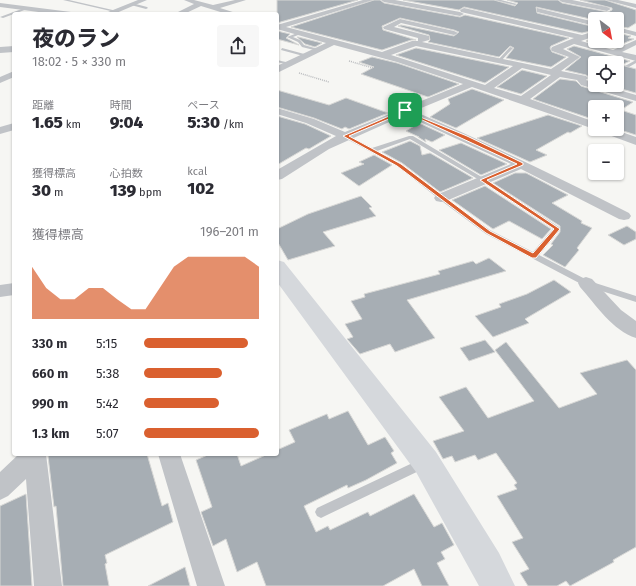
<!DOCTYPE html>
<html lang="ja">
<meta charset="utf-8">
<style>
:root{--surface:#fff;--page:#f7f7f7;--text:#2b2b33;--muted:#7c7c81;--accent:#da602f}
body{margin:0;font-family:"Fira Sans","Noto Sans JP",sans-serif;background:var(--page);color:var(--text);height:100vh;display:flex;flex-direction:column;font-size:15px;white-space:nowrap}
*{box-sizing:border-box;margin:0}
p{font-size:13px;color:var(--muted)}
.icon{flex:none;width:22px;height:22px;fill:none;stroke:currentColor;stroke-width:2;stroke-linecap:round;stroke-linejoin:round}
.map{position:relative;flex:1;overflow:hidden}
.details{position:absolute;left:12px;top:12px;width:267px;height:444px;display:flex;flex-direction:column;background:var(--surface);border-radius:4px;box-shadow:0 1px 3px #0004}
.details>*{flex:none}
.needle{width:26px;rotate:148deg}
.fabs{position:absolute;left:588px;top:12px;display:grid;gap:8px}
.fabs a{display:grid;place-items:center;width:36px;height:36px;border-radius:4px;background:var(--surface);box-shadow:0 1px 3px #0004;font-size:20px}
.pin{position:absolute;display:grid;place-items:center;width:34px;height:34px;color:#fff;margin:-17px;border-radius:8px;box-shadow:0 2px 6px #0006}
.round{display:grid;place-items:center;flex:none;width:42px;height:42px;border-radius:4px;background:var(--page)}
.overview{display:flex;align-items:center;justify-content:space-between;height:68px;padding:0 20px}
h1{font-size:22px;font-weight:800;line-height:30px}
.stats{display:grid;grid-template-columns:repeat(3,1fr);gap:6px;height:68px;padding:4px 20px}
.stats div{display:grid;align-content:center}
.stats b{font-size:17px;font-weight:800}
.stats small{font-size:11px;font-weight:400}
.stats p{font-size:11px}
.chart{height:112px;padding:8px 20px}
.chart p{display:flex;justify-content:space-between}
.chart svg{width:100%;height:72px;margin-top:4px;fill:var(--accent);opacity:.7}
ul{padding:0 20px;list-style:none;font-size:13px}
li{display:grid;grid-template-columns:64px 48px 1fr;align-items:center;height:30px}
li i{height:10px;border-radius:5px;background:var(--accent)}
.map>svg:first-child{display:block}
.building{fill:#a7aeb4;stroke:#d8d8d6}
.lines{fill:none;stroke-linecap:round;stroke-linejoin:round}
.path{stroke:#babcbf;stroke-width:1.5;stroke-dasharray:1 1;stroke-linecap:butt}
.lane{fill:#c0c3c7;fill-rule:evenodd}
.street{fill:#c0c3c7;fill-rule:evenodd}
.secondary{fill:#d5d8dc;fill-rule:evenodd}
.route{fill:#da602f;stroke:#fff;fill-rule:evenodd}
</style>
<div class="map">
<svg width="636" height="586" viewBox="0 0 636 586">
<rect width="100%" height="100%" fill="#f6f6f3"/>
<path class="building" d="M277 0H358L277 23Z
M374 0H380L384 3 460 17 465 15 569 38 551 46 550 48 552 52 566 57 551 67 506 58 514 48 510 46 499 57 428 42 430 40 429 35 398 26 401 25 454 36 459 32 454 30 400 18 382 26 383 30 416 40H411L382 50 291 27Z
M403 0H494L515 6 518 3 507 0H558L562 3 608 12 612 10V8L580 0H605L636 10V23L628 28 617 26V19H595V20L536 7 537 13 595 27V30L582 33 464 7 459 10Z
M277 31 290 34 286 38 299 45 277 39Z
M617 33 631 36 628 38 634 39 613 48 586 41 595 38V41H617Z
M297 37H298L322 43 315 47 305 44Z
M574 46 630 61 621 65 636 69V93L607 85H617V63H595V81L589 79V77L586 75 565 70 581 57 567 49Z
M416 48 509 67 485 83 396 55Z
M372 57 397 63 459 84 428 97 361 74 374 67 359 62Z
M522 70 547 76 521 94 497 87Z
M560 79 576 81 581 86 633 102 621 110 636 115V135L617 129V107H595V120L533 99Z
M472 89 504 100 456 128 430 117 450 104 448 99Z
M277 90 329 105 346 98 388 113 349 129 345 127 342 129 314 118 277 107Z
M548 115 582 126 570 133 568 132 536 150 547 155 530 162 477 138Z
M277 116 305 124 331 136 314 146 309 149 306 148 277 165Z
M419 123 445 135 432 142 425 139 426 142 418 137H419L406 131Z
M410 141 420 146 422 155 430 153 473 178 440 192 402 163 382 152Z
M461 143 507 164 481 175 439 150Z
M374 155 392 165 359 186 341 173 364 164 359 162Z
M515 173H526L568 195 552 203 582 221 581 223 592 228 577 248 579 250 565 267 543 255 553 245 551 244 560 232V226L493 183Z
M485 186 551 229 542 239 509 221 493 229 452 200Z
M361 196 372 207 369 208 376 216 323 232 335 246 288 260 277 241V229L308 214Z
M627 226 636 232V239L624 245 608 235Z
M489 258 506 271 407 300 435 338 395 352 390 344 360 354 347 339 353 337 345 324 362 319 351 301 365 297 364 294 440 274 438 271 473 261 476 264Z
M554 280 571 292 525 319 529 323 493 337 475 316 501 307 499 304 527 294Z
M485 340 495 352 469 361 460 348Z
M506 342 559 408 597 394 580 373 627 360 636 370V547L613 560 614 562 570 586 566 581 557 586H528L520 573 529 569 512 542 523 538 497 496 517 489 514 485 517 483 496 453 478 460 475 455 455 462 452 456 443 459 433 441 464 431 439 397 466 387 488 418 534 401 495 350Z
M348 411 368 445 385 437 394 451 391 453 397 463 366 480 348 488 347 485 304 506 316 532 328 526 330 530 368 512 370 516 414 494 434 527 442 523 454 545 441 552 445 559 437 563 449 586H422L414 569 383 586H266L257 562 237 572 226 539 213 546 201 512 212 507 196 460 210 454H237L241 466 268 454H277V450L295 442 289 430 327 414 329 419Z
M53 454H147L162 506 168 503 173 522 105 555 107 563 105 564 109 586H63L56 506 54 507 48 456Z
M26 494 32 586H0V506Z
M185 567 190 586H148Z"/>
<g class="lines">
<path class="path" d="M349 61 373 68
M299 73 329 82"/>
<path class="lane" d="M63 0H69L117 11 115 12Z
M495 0H501L517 4 515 5Z
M132 3 147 7 148 8 146 9 131 5Z
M27 7 30 8 3 18 0 17Z
M300 32 303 33 293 37 300 40 304 45 318 49V51L302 47 298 42 287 37Z
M510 47 513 48 501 61H499V59Z
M282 48 308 55 309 56 307 57 281 50Z
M277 60 290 63 291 64 289 65 277 62Z
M636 60V63L629 67 625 66Z
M345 134 372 148 409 136H413L485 179 559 227 560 229 559 231 539 255 589 281 636 296V302L583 285 486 234 439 199 397 166 343 137V135ZM410 139 481 181 553 229 533 252 490 230 443 197 401 164 377 151Z
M421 459 425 460 426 464 425 468 325 516 321 518 317 516 315 512 317 508Z"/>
<path class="street" d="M138 0H147L114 14H103Z
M184 0H194L213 5 235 0H246L220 8 239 14H227L201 6 184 14H174L194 4Z
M363 0H373L286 27 382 52 412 41H418V38L384 29 383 27 400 19 454 31 458 33 454 35 401 23 394 27 429 36V40L422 42 551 69 569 57 552 51 551 49 552 47 574 38 461 12 460 10 464 8 582 35 595 31V36L581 41 613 50 636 40V45L622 52 636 55V61L574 44 563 49 580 57 561 71 586 76 588 78 586 80 595 83V85H602L636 95V101L581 85 577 80 560 77 530 99 595 122V129H613L636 137V145L598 131 596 129 591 128 472 87 414 111C487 143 558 177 629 213L631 216 629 219 624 220 619 219 521 169 446 201 441 202 436 201 434 198 436 195 511 164 405 115 329 149 282 179 277 180V170L336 136 306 123 277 114V108L314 119 345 132 463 84 397 62 334 45 277 73V66L326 43 277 29V25ZM416 46 513 66 485 85 391 55ZM522 68 551 75 521 96 494 88Z
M381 0H395L460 12 464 14 460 16 384 2Z
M559 0H572L607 7 611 9 607 11 562 2Z
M606 0H618L636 4V8Z
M0 3 71 12 75 14H54L0 7Z
M537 8 595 22V26L537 12Z
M617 27 636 32V36L617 31Z
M14 46V52L0 53V47Z
M14 71V77L0 83V77Z
M14 123V130L0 134V127Z
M586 277 592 279 621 310 636 321V338C613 331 596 305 580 287L578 283 580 279Z
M14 283V295L0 297V285Z
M19 454H46L62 586H34L26 479 8 496 0 500V472Z
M158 454H180L225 586H197Z"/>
<path class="secondary" d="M277 260 284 262 436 452 499 553 515 586H479L416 472 277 282Z"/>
</g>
<path class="route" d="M403 110 467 136 523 163V165L487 180 560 229 536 258H532L486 233 397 166 343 136ZM405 112 517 164 480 180 554 229 533 253 490 231 401 164 349 136Z"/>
</svg>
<div class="fabs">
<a><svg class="needle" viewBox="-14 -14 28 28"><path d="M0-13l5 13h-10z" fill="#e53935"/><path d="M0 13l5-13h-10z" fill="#7c7c81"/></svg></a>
<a><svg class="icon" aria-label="locate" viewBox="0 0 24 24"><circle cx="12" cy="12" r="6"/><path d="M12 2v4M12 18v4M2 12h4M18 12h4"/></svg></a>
<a>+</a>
<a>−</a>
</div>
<div class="pin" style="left:405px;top:110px;background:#1e9e55"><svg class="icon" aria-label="arrive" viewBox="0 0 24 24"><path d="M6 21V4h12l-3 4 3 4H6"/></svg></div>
<section class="details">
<div class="overview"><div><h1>夜のラン</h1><p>18:02 · 5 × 330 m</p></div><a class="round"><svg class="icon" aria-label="share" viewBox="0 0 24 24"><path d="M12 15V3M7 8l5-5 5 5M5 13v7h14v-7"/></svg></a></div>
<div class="stats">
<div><p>距離</p><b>1.65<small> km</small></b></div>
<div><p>時間</p><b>9:04</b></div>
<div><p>ペース</p><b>5:30<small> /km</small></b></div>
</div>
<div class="stats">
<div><p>獲得標高</p><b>30<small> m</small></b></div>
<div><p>心拍数</p><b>139<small> bpm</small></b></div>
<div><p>kcal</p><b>102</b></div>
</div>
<div class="chart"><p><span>獲得標高</span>196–201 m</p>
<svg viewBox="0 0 160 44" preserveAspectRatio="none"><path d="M0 44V12L10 25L20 32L30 32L40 25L50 25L60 32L70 38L80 38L90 25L100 12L110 6L120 6L130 6L140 6L150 6L160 12V44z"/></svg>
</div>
<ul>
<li><b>330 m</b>5:15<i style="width:90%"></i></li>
<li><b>660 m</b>5:38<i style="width:68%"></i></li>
<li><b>990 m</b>5:42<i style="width:65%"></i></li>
<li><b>1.3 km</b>5:07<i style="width:100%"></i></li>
</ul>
</section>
</div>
